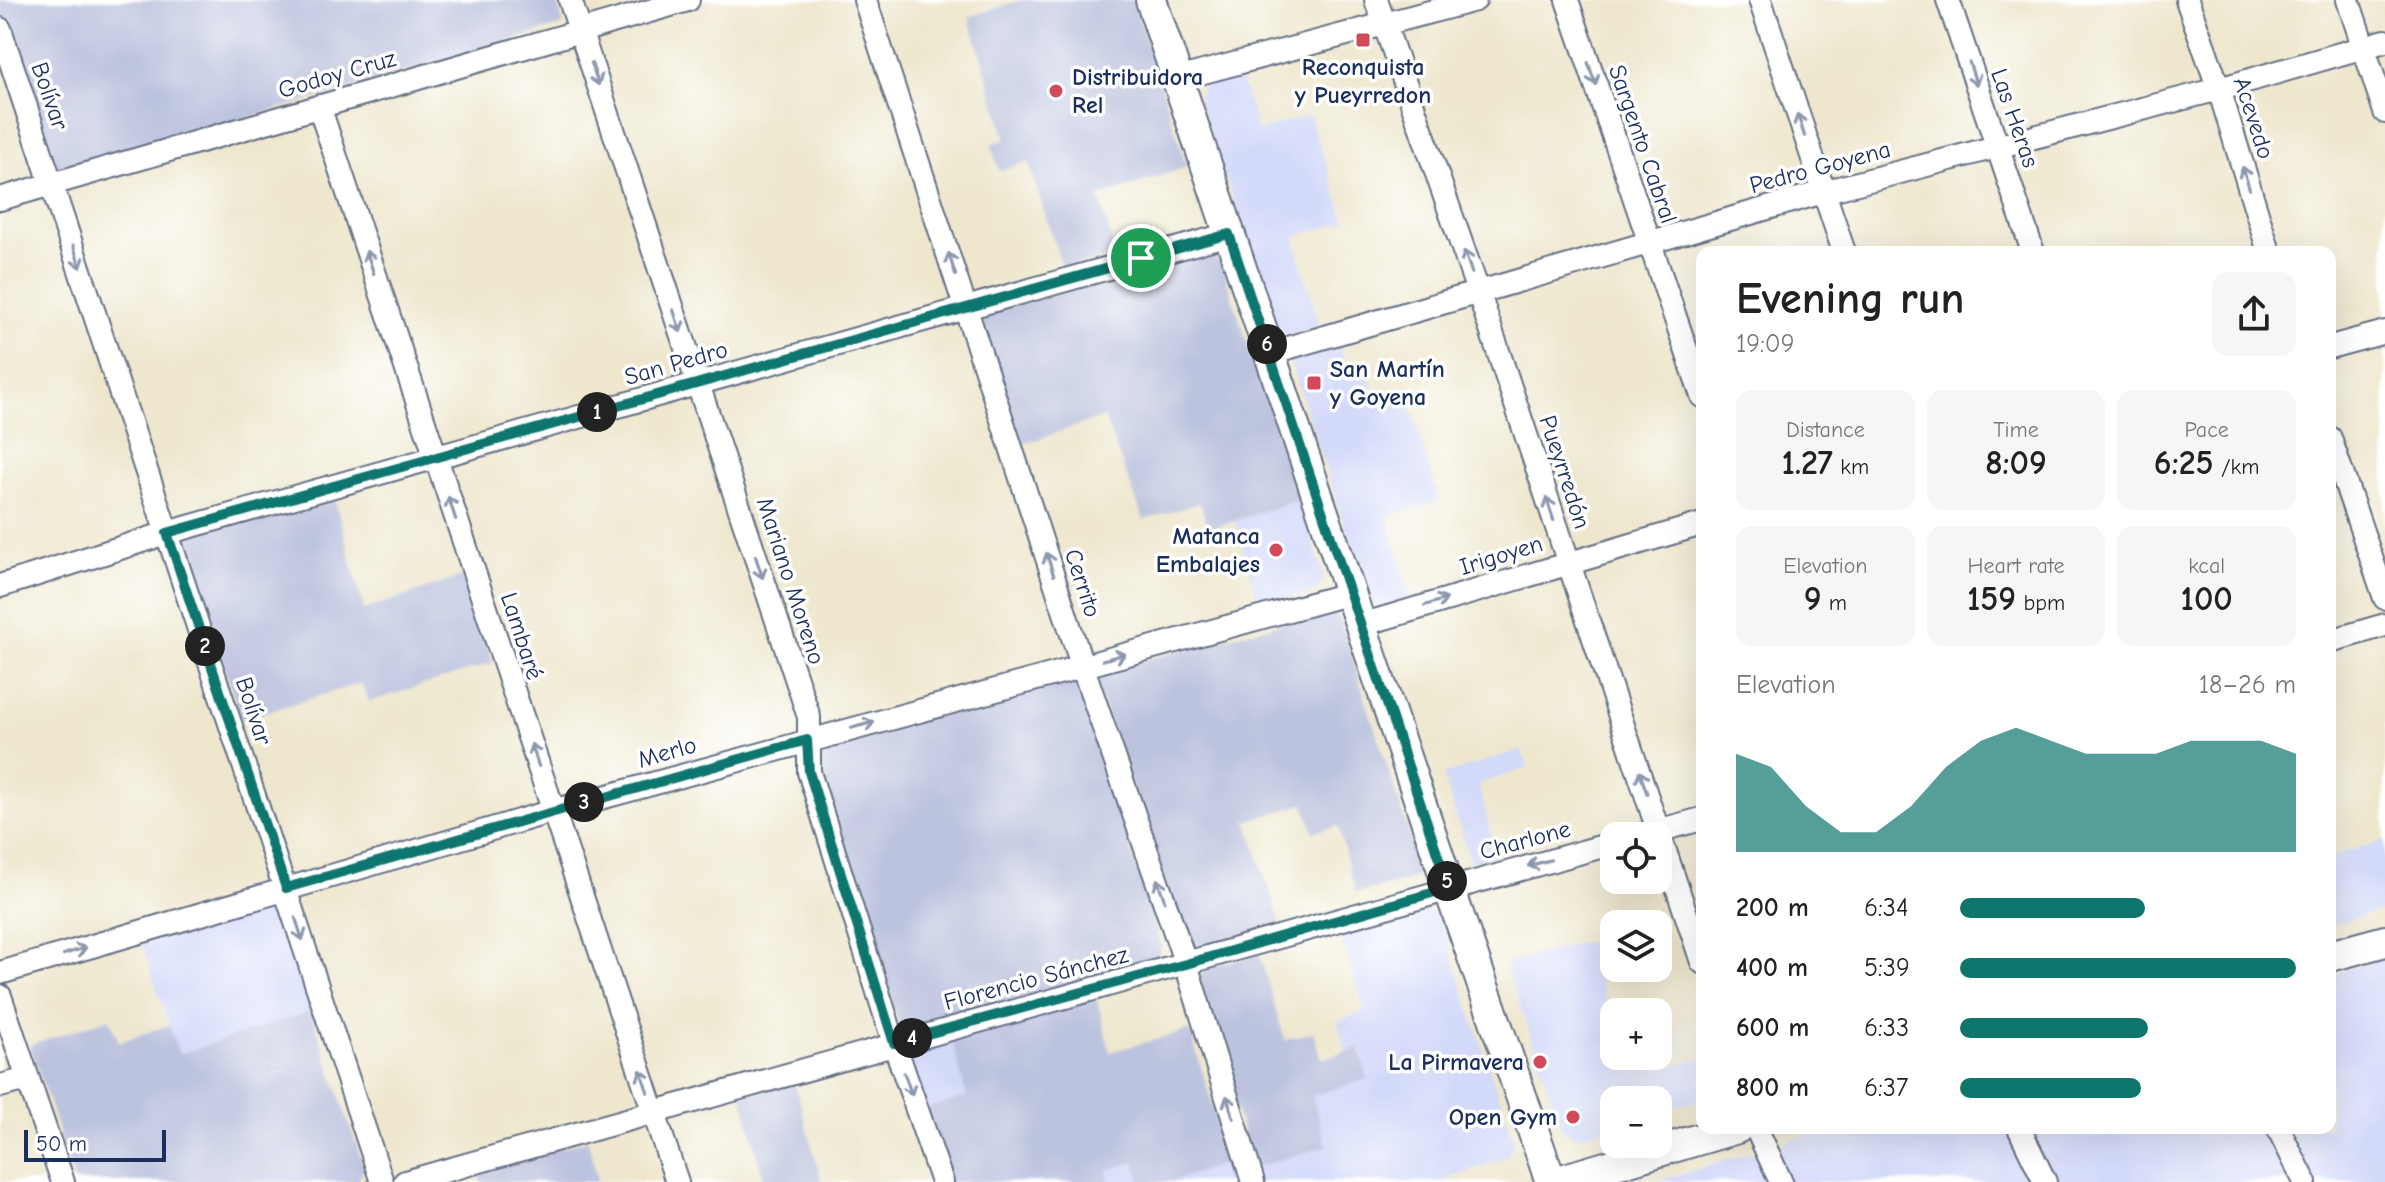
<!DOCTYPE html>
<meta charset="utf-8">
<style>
:root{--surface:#fff;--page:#f6f6f6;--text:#222;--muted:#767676;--accent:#0f766e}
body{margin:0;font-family:"Comic Neue",sans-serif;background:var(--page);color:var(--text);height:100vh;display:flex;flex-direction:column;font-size:30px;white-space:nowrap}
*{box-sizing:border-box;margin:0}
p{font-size:26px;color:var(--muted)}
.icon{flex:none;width:44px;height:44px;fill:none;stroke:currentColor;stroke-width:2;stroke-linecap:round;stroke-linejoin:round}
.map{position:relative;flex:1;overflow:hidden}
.details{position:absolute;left:1696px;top:246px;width:640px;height:888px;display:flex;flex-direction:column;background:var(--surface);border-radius:16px;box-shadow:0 8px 32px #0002}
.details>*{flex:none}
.tools{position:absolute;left:1600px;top:822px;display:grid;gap:16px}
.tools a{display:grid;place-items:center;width:72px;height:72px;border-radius:16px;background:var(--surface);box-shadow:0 8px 32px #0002;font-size:40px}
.scale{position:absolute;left:24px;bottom:20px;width:142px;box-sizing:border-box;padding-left:8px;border:4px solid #1b2f5e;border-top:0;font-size:22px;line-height:28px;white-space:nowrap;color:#1b2f5e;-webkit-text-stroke:6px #fff;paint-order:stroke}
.pin{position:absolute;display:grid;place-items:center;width:68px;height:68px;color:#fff;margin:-34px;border:4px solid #fff;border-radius:50%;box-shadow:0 2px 8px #0007}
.km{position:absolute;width:40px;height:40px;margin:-20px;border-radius:50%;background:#222;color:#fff;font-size:22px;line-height:40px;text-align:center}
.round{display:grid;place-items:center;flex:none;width:84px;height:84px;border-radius:16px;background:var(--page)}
.overview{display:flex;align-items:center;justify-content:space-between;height:136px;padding:0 40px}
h1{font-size:44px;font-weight:700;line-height:60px}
.metrics{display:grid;grid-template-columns:repeat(3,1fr);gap:12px;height:136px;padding:8px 40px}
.metrics div{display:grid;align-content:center;border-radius:16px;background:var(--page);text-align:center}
.metrics b{font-size:34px;font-weight:700}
.metrics small{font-size:22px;font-weight:400}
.metrics p{font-size:22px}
.chart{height:224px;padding:16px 40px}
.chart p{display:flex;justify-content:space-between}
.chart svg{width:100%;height:144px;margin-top:8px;fill:var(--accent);opacity:.7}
ul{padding:0 40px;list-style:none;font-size:26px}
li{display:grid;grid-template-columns:128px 96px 1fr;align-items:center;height:60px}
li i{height:20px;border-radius:10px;background:var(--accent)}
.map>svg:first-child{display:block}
.built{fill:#d2d9f9}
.industrial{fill:#bcc3de}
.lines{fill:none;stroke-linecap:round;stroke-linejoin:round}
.minor-casing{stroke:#656f85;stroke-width:26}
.secondary-casing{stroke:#656f85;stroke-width:34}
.minor{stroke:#fff;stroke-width:22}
.secondary{stroke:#fff;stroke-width:30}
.oneway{stroke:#8d97ae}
.route-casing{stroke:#fff;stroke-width:16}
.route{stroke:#0f766e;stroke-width:10}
.poi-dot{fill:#d1495b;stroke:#fff;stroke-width:3}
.labels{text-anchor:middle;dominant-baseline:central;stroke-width:7;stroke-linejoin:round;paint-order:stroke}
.poi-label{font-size:24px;font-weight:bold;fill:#1b2f5e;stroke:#fff;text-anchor:end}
.street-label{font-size:24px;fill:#1b2f5e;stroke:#fff}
</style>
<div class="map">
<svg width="2385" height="1182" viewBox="0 0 2385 1182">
<rect width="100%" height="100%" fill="#fff"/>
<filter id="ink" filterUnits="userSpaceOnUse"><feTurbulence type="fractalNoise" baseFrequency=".0125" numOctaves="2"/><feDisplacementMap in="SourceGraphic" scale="16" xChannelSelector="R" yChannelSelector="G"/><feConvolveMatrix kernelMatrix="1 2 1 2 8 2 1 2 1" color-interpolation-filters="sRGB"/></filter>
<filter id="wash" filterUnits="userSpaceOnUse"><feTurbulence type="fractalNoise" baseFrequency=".006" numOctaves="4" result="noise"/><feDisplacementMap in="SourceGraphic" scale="32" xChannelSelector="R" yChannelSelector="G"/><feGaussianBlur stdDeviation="1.8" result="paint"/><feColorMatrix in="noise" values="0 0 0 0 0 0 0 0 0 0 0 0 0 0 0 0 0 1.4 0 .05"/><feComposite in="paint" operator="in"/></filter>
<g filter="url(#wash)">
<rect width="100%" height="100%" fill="#eee7cd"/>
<path class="built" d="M1240 76 1258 131 1309 115 1346 221 1294 237 1320 327 1290 337 1280 334 1277 328 1199 100 1201 89 1208 84Z
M1338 340 1348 372 1367 367 1375 394 1405 386 1439 501 1387 516 1411 600 1382 608 1372 603 1368 596 1290 361 1292 355Z
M1299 500 1324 577 1322 583 1314 592 1259 606 1235 521Z
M1522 749 1528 768 1478 784 1497 856 1471 864 1443 775Z
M2385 840V910L2330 925V857Z
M274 904 279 909 311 1011 179 1054 140 939Z
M1427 910 1439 916 1514 1142 1507 1157 1441 1182H1259L1254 1168 1327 1146 1312 1095 1359 1049 1346 1052 1337 1021 1365 1011 1340 932Z
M1588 941 1614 1028V1056H1657L1661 1069 1702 1058V1099L1658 1112V1100H1614V1126L1576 1137 1563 1130 1505 963Z
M2385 958V1182H1655L1831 1128H2330V975Z
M951 1038 967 1097 923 1109 909 1060V1053L916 1047Z
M1135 1162 1141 1182H1110L1107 1170Z
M1229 1162 1236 1182H1170Z"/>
<path class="industrial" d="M0 0H558L563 25 67 171 58 170 53 165 0 9Z
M1021 0H1133L1187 167 1099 197 1116 255 1063 269 1028 162 999 171 991 144 1006 139 969 17Z
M1195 254 1215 258 1221 263 1299 500 1209 529 1200 503 1144 520 1104 417 1017 446 977 319 984 314Z
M333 492 364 610 464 576 493 663 369 702 361 683 241 720 185 544V537Z
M1333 609 1338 614 1421 871 1413 879 1356 893 1338 826 1314 832 1304 804 1247 821 1282 928 1202 949 1195 948 1187 943 1094 679 1097 673Z
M1070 680 1081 690 1161 946 1159 954 1151 963 916 1029H904L899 1024 813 753 816 747Z
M1259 954 1285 1040 1313 1032 1321 1059 1359 1048 1368 1079 1312 1096 1327 1146 1254 1168 1197 979 1206 968Z
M1097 999 1110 1052 1190 1030 1229 1162 1170 1182H1141L1135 1162 1107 1170 1110 1182H948L923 1109 967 1097 951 1038Z
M311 1011 364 1168 358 1182H75L30 1045 110 1018 119 1042 169 1025 179 1054Z
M794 1081 822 1182H764L742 1095Z
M588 1140 598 1182H481L478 1171Z"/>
</g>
<g filter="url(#ink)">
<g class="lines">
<g class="minor-casing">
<path id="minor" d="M570 0 809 717V772L894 1043 942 1182
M865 0 1082 665 1186 964 1253 1182
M1376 0 1479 294 1702 962
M1567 0 1702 396
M1760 0 1844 252
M1948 0 2033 252
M2187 0 2219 89 2269 252
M2348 0 2385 112
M0 29 382 1182
M1177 79 1475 0
M319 106 677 1182
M0 199 688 0
M2330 347 2385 332
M1270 353 1823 192 2219 89 2385 41
M2330 438 2385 598
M0 586 167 533 1229 234
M1361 625 1702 524
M2330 641 2385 625
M1638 836 1702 819
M0 973 553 811 1351 593
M0 996 63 1182
M0 1086 28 1079
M1756 1128 1781 1182
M2019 1128 2045 1182
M2278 1128 2305 1182
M405 1182 1614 843"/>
</g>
<g class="secondary-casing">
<path id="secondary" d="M1151 0 1449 888 1551 1182
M2330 956 2385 941
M1555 1182 1737 1128"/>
</g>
<use href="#minor" class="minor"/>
<use href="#secondary" class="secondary"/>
</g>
<defs><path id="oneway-shaft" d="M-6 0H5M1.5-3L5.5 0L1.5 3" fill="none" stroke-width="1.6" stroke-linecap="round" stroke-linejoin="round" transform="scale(2)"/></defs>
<g class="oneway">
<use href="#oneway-shaft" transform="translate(595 74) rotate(72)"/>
<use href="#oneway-shaft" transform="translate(1592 74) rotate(71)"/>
<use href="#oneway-shaft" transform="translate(1973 74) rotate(72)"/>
<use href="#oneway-shaft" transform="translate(1801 125) rotate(-108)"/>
<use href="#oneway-shaft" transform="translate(2246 178) rotate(-107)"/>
<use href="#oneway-shaft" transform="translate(77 257) rotate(72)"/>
<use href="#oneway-shaft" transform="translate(370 262) rotate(-108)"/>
<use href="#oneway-shaft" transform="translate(1468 262) rotate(-109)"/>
<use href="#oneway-shaft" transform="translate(952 264) rotate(-108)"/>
<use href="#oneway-shaft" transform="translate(677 321) rotate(72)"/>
<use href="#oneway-shaft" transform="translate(452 508) rotate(-108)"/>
<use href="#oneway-shaft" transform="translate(1550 509) rotate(-108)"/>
<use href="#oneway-shaft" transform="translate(1050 564) rotate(-108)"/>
<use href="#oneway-shaft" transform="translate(759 567) rotate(72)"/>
<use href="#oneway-shaft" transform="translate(1436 602) rotate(-17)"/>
<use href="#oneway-shaft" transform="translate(1114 657) rotate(-15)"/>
<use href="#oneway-shaft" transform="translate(863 725) rotate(-15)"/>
<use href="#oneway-shaft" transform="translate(535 755) rotate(-108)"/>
<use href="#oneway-shaft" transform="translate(1643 782) rotate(-109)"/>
<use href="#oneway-shaft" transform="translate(1539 863) rotate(165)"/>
<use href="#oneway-shaft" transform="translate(1161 890) rotate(-109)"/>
<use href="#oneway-shaft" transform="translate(299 929) rotate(72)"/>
<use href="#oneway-shaft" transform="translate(75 951) rotate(-17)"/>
<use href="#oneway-shaft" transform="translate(644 1081) rotate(-109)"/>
<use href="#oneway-shaft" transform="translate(908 1084) rotate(71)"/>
<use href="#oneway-shaft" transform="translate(1230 1107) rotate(-107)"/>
</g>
</g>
<g class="lines" filter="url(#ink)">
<g class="route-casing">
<path id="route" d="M1229 234 1449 888 1186 964 894 1043 809 772 807 740 286 888 167 533Z"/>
</g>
<use href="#route" class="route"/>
</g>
<g class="poi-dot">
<rect x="1355" y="32" width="16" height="16" rx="4"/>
<circle cx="1056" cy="91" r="8"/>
<rect x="1306" y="375" width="16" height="16" rx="4"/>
<circle cx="1276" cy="550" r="8"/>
<circle cx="1540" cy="1062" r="8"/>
<circle cx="1573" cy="1117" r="8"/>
</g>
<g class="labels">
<g class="poi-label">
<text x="1363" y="67" text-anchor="middle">Reconquista<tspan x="1363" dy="28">y Pueyrredon</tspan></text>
<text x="1072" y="77" text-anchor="start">Distribuidora<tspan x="1072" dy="28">Rel</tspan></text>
<text x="1330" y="369" text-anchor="start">San Martín<tspan x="1330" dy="28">y Goyena</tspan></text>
<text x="1260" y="536">Matanca<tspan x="1260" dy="28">Embalajes</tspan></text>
<text x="1524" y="1062">La Pirmavera</text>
<text x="1557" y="1117">Open Gym</text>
</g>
<g class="street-label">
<text transform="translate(337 74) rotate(-16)">Godoy Cruz</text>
<text transform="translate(50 96) rotate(71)">Bolívar</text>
<text transform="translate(2015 118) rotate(71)">Las Heras</text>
<text transform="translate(2254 118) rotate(72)">Acevedo</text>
<text transform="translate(1643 144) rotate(71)">Sargento Cabral</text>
<text transform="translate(1820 167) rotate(-15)">Pedro Goyena</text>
<text transform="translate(676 363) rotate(-16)">San Pedro</text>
<text transform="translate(1565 472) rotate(72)">Pueyrredón</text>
<text transform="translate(1501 555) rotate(-17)">Irigoyen</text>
<text transform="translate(791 581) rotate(72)">Mariano Moreno</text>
<text transform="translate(1083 583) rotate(72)">Cerrito</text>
<text transform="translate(522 636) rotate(72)">Lambaré</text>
<text transform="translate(254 711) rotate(72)">Bolívar</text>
<text transform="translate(667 752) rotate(-16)">Merlo</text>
<text transform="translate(1525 840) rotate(-15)">Charlone</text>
<text transform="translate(1036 978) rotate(-15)">Florencio Sánchez</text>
</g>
</g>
</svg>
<div class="tools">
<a><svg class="icon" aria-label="locate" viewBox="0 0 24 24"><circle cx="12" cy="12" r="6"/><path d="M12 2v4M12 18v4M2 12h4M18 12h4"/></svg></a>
<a><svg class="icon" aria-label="layers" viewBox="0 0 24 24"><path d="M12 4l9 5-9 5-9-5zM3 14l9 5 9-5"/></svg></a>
<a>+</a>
<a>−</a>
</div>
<div class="scale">50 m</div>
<div class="pin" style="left:1141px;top:258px;background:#1e9e55"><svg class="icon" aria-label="arrive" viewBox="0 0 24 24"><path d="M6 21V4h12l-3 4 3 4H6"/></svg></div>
<b class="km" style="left:597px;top:412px">1</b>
<b class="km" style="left:205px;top:646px">2</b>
<b class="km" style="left:584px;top:802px">3</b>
<b class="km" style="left:912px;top:1038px">4</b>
<b class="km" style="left:1447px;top:881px">5</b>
<b class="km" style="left:1267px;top:344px">6</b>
<section class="details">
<div class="overview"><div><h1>Evening run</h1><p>19:09</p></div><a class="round"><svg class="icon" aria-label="share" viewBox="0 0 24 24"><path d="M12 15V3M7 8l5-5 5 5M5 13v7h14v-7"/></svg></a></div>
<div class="metrics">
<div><p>Distance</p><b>1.27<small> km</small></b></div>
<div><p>Time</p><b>8:09</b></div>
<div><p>Pace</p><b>6:25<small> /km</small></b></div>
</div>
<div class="metrics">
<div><p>Elevation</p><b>9<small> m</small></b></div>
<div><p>Heart rate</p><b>159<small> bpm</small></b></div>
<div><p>kcal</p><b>100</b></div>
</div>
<div class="chart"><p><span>Elevation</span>18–26 m</p>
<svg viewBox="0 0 160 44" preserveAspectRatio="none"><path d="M0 44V14L10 18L20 30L30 38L40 38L50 30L60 18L70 10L80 6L90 10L100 14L110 14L120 14L130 10L140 10L150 10L160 14V44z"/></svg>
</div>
<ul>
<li><b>200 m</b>6:34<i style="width:55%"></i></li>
<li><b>400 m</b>5:39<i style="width:100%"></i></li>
<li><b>600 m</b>6:33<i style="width:56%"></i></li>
<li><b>800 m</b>6:37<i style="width:54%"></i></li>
</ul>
</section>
</div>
